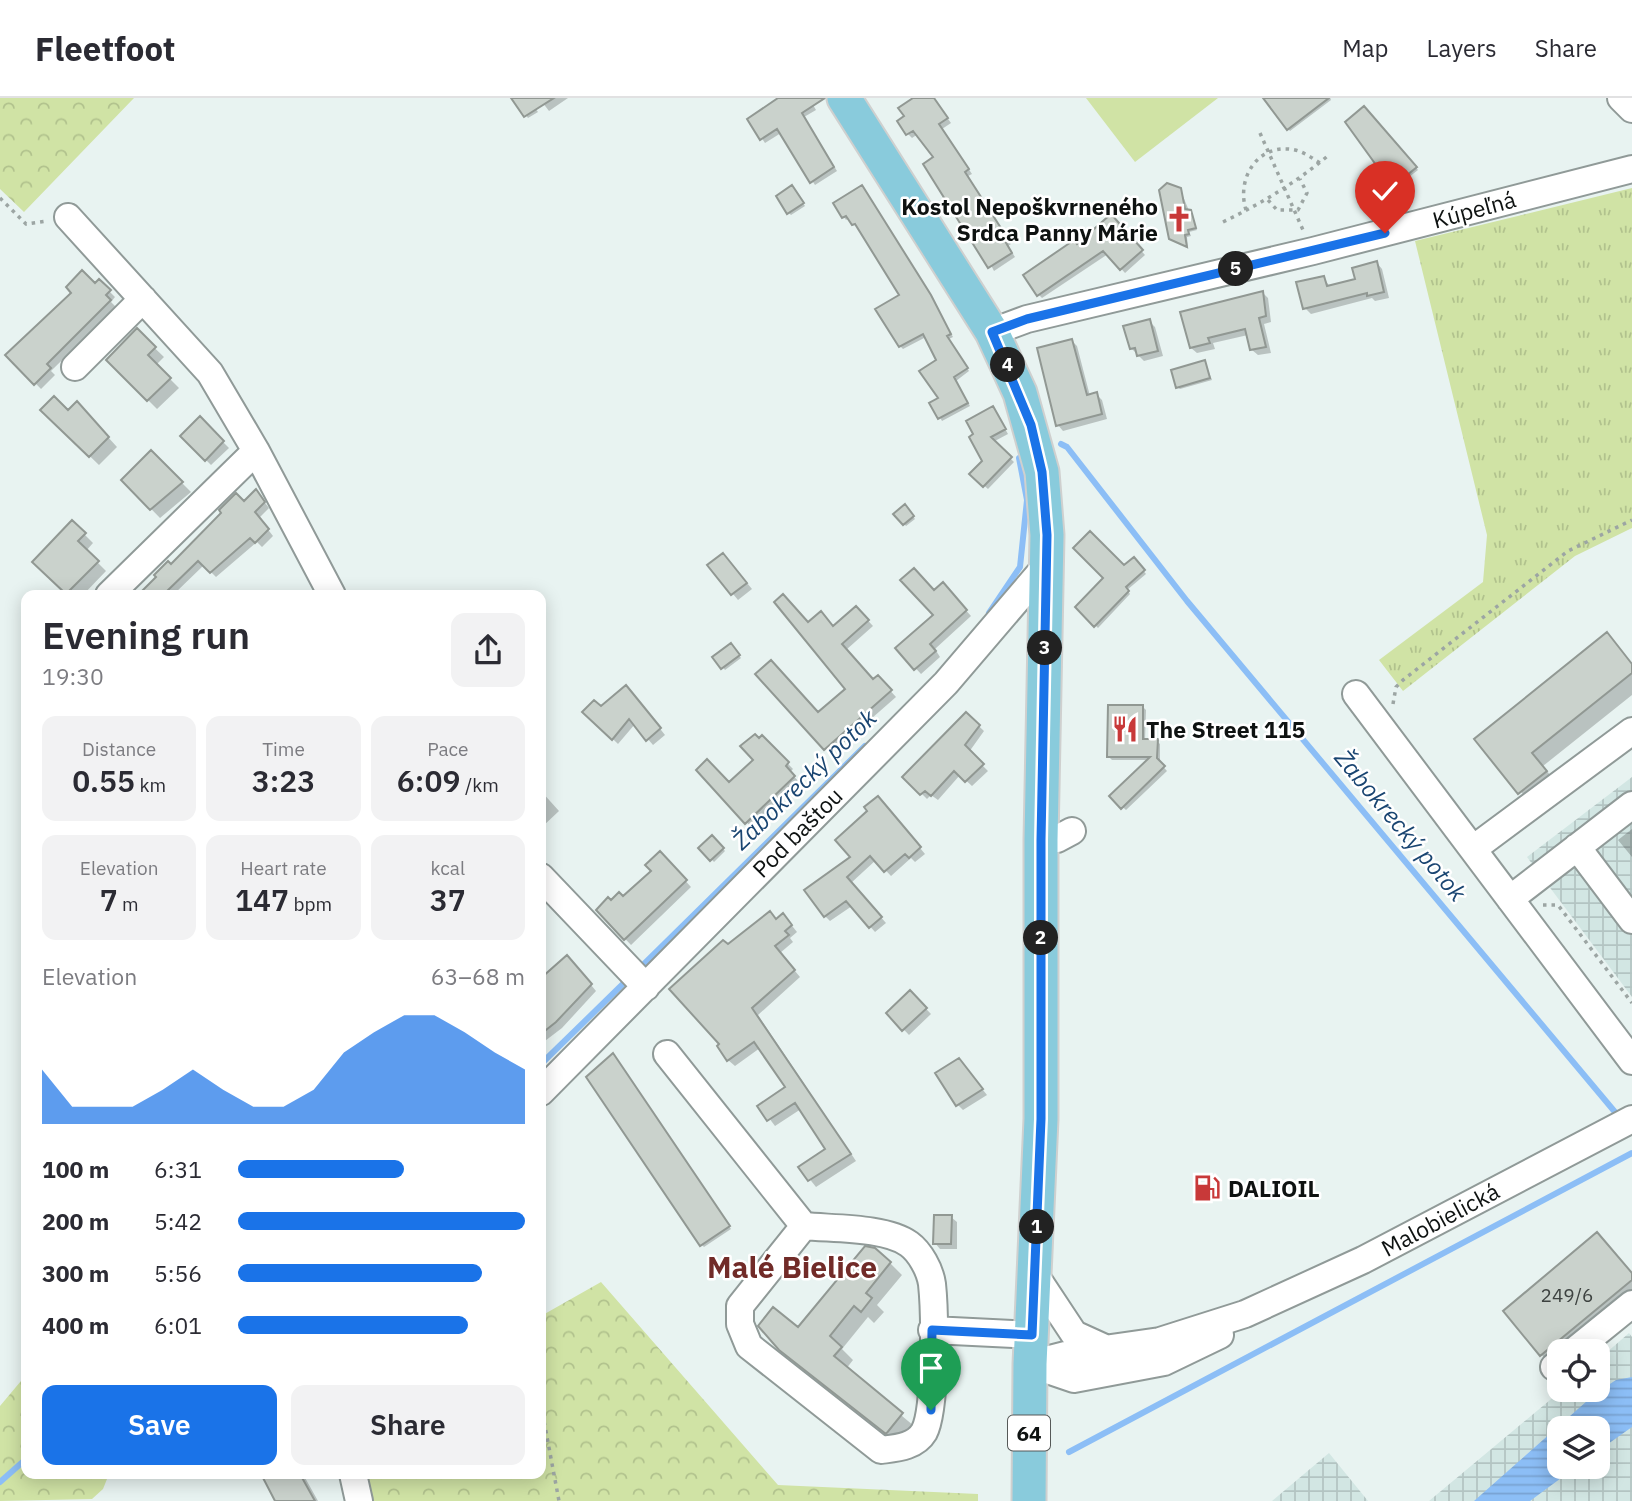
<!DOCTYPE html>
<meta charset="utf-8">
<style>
:root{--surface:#fff;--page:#f2f2f3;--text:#2b2b33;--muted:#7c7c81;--line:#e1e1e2;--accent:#1a73e8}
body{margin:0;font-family:"IBM Plex Sans",sans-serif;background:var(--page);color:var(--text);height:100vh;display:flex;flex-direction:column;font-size:26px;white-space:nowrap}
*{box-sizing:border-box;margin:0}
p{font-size:23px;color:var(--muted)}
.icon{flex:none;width:38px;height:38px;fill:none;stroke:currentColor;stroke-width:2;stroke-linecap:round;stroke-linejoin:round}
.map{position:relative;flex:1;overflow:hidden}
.side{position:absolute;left:21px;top:492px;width:525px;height:889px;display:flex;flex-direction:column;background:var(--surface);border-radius:14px;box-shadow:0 4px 18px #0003}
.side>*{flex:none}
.tools{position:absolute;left:1547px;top:1241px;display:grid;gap:14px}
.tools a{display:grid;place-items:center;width:63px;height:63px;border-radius:14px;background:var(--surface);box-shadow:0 4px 18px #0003;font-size:35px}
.pin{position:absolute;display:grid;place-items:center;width:60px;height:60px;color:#fff;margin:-72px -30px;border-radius:50% 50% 50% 0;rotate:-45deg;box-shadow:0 0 7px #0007}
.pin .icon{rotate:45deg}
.km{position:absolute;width:35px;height:35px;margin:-18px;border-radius:50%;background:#222;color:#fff;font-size:19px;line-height:35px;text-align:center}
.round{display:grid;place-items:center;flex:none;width:74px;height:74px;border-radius:14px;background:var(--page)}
.head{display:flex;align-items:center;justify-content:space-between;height:119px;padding:0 21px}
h1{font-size:38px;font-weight:600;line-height:52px}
.stats{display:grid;grid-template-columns:repeat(3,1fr);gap:10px;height:119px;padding:7px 21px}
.stats div{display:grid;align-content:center;border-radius:14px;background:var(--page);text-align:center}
.stats b{font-size:30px;font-weight:600}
.stats small{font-size:19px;font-weight:400}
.stats p{font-size:19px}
.chart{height:196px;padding:14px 21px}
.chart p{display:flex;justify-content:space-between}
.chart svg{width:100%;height:126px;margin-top:7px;fill:var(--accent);opacity:.7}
.button{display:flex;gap:14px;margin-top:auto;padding:14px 21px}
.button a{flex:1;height:80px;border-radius:14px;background:var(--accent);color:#fff;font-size:28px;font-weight:600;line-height:80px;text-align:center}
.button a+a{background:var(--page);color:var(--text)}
ul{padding:0 21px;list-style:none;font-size:23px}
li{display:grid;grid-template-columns:112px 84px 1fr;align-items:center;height:52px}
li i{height:18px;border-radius:9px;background:var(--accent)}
header{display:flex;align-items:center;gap:42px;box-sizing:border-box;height:98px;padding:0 35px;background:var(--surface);border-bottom:2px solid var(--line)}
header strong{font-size:33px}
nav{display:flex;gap:38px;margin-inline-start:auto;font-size:24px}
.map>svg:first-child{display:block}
.industrial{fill:url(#industrial-grid);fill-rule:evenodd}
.grass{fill:url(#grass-tufts)}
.forest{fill:url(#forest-crowns)}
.pitch{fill:#d0e3a5}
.water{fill:url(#water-rules)}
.shadow{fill:#0003}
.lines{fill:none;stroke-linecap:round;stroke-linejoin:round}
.stream{stroke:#8cbef6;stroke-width:6}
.building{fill:#cad2cc;stroke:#919893;stroke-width:2}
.minor-casing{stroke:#909a98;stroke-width:30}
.major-casing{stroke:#cfd0cf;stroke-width:37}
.path{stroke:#9ca5a3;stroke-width:3.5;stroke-dasharray:3.5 5;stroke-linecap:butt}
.minor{stroke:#fff;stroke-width:26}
.major{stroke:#89cbdc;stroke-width:33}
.route-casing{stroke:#fff;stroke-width:14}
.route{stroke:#1a73e8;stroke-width:9}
.labels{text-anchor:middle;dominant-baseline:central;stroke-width:5;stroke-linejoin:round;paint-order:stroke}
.number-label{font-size:19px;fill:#3d4240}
.shield{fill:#fff;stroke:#565958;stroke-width:2}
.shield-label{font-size:21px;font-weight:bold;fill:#0e1211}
.poi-label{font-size:23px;font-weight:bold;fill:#0e1211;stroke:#fff;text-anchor:start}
.street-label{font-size:23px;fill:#0e1211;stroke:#fff}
.water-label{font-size:24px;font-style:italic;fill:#194571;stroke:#fff}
.district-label{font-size:30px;font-weight:bold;fill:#712b28;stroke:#fff}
</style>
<header>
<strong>Fleetfoot</strong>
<nav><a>Map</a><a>Layers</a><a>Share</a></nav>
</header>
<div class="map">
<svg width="1632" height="1403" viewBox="0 0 1632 1403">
<defs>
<pattern id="industrial-grid" width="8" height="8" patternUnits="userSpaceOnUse" patternTransform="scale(1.75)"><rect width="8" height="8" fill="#d2e6e3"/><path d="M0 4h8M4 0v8" fill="none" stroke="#b3c4c2"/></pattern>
<pattern id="grass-tufts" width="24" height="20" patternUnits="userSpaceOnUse" patternTransform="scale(1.75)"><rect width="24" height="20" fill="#d0e3a5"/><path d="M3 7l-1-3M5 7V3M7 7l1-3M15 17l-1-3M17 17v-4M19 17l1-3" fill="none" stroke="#b1c28d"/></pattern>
<pattern id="forest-crowns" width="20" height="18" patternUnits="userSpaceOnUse" patternTransform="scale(1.75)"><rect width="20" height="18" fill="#d0e3a5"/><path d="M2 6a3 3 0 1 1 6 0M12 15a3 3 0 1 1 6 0" fill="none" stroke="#b1c28d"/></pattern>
<pattern id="water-rules" width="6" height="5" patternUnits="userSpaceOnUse" patternTransform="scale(1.75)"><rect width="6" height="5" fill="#8cbef6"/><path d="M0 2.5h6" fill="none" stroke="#78a2d2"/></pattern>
</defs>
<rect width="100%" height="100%" fill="#e8f3f1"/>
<path class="industrial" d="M1632 679V899L1527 759Z
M1629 1235 1632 1239V1403H1429L1562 1292H1598V1262ZM1559 1330H1598V1368H1559Z
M1329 1355 1368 1403H1272Z"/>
<path class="grass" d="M1632 90V430L1575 458 1403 593 1379 562 1483 484 1487 437 1415 143Z"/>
<path class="forest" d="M0 0H134L24 114 0 91Z
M601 1184 778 1387 978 1396V1403H371L366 1376H541V1218Z
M26 1277V1376H55L56 1381 70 1376H109L103 1391 92 1401 0 1403V1308Z"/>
<path class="pitch" d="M1086 0H1218L1135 64Z"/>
<path class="water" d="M1632 1279V1329L1598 1353V1330H1559V1368L1576 1369 1530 1403H1474L1596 1295 1616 1282Z"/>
<path class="shadow" d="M513 0H528L538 14 528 20Z
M539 0H568L549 13Z
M781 0H809L816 12 804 19 837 73 815 87 781 35 765 45 749 21Z
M916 0H933L951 25 942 31 972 76 968 78 1011 146 1008 148 1015 159 994 173 936 60 918 36 912 40 908 36 906 19Z
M1265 0H1330L1331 2 1290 33Z
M1347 24 1396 45 1418 72 1395 90Z
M862 89 933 202 953 239 949 241 969 273 956 283 970 308 942 323 932 305 940 300 922 273 938 262 926 239 903 251 900 248 878 212 901 198 858 128 849 120 846 122 835 106Z
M1180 91 1197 132 1189 134 1191 138 1187 139 1188 150 1171 140Z
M794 92 805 108 791 117 788 114Z
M1111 119 1145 157 1125 175 1108 156 1042 200 1038 196 1078 148Z
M1377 165 1382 171 1389 200 1375 203 1372 200 1311 216 1305 210 1324 180 1330 189 1357 183Z
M95 188 105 189 115 199 111 204 116 209 51 273 55 277 41 291 8 257Z
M1262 194 1268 200 1271 224 1264 226 1271 255 1258 257 1252 252 1248 237 1213 245 1215 251 1197 255 1191 250Z
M1149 223 1155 229 1163 258 1144 263 1131 250Z
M137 233 164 259 156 267 179 290 157 311 108 262Z
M1072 243 1077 248 1090 298 1096 296 1102 302 1107 321 1063 333 1058 327Z
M1205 264 1212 282 1180 291 1177 289Z
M77 305 117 349 99 367 42 312 68 314Z
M993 310 1008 336 993 344 1014 364 988 391 971 376 984 363Z
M200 321 229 350 211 367 182 338Z
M151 354 191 394 160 420 123 382Z
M256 393 269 410 259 420 273 438 262 449 257 444 216 479 204 467 173 497H141Z
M905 409 915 421 906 428 896 416Z
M72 424 93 445 86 453 106 473 83 497H68L34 464Z
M1134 461 1146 476 1127 492 1130 496 1098 530 1077 509Z
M729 463 752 491 738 502 710 468Z
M943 487 971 518 935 551 940 559 921 576 898 551 936 517 934 495Z
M856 510 873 528 846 552 873 583 878 579 896 599 831 656 757 576 818 617 848 591 808 526 834 530Z
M1607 537 1632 565V597L1543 668 1558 687 1532 707 1477 641Z
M730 547 741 560 725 572 715 559Z
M632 595 665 637 653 647 635 626 618 646 585 614Z
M1143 609 1146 612 1145 643H1157L1160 646V665L1167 673 1126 712 1111 698 1150 662H1112L1109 659Z
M966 616 984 633 969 654 988 673 972 688 960 677 938 702 931 697 927 701 905 679Z
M762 639 793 671 790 674 799 684 752 730 698 672 729 686 755 662Z
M541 693 559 713 541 730Z
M883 705 925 756 915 764 911 760 891 778 876 762 851 785 886 825 875 834 852 808 830 823 825 818Z
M1632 731V759L1618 742Z
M712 739 725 753 714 764 701 750Z
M660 755 691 789 631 847 598 812 623 800 654 773Z
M777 822 789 824 797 834 790 840 793 844 780 855 800 879 758 917 856 1063 816 1089 800 1069 828 1051 801 1011 775 1028 760 1008 787 990 760 950 735 968 728 962V849Z
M573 865 596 893 562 930 541 946V905L556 894Z
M910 894 931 916 909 937 888 915Z
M615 960 731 1131 704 1149 701 1146Z
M964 968 987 997 963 1012 957 1006Z
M951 1119 957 1124V1151H940L935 1145Z
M890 1165 902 1177 877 1207 884 1214 874 1225 868 1219 842 1251 853 1262 846 1271 914 1328 901 1346 780 1250 798 1231Z
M1632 1177V1192L1547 1263 1505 1214Z
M263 1376H303L318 1403H277Z"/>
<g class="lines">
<path class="stream" d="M1061 346 1067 349 1187 503 1620 1020
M989 515 1020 469 1027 402 1019 360
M642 868 865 648
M541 966 626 883
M1069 1354 1632 1055
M0 1384 26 1361"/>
</g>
<path class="building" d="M511 0H554L524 19Z
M778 0H825L802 15 834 69 810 85 777 31 760 42 747 21Z
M913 0H934L948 20 939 26 969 71 965 74 1008 141 1005 143 1012 155 988 170 923 66 933 59 913 33 906 37 897 23 904 18 898 10Z
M1263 0H1329L1287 32Z
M1364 8 1417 69 1392 89 1345 24Z
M1167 85 1181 90 1185 111 1191 112 1196 130 1188 132 1189 136 1185 137 1187 149 1169 141 1159 92Z
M792 87 804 105 787 116 776 98Z
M862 87 931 197 951 236 947 238 968 270 954 279 968 305 938 321 929 305 938 300 919 273 936 262 923 236 899 249 875 211 899 197 855 126 852 127 846 118 842 120 833 105Z
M1111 116 1143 152 1120 172 1103 153 1037 198 1023 177 1074 142 1077 146Z
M1377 163 1384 194 1367 198V195L1303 211 1296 184 1324 178 1327 188 1355 181 1352 170Z
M82 172 95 185 99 181 111 192 106 197 111 202 47 266 51 270 34 287 5 257 71 195 66 189Z
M1263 193 1266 218 1259 220 1266 249 1250 252 1245 231 1208 240 1210 245 1190 250 1180 214Z
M1150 221 1158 253 1137 258 1135 250 1130 251 1123 228Z
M137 230 156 249 148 257 171 280 147 303 106 262Z
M1072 241 1087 297 1097 294 1102 316 1056 328 1037 250Z
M1205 262 1210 280 1176 290 1171 272Z
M54 298 68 312 77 303 109 339 89 359 40 312Z
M993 308 1006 331 991 339 1012 359 983 389 969 376 982 363 969 339 973 336 966 323Z
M200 318 224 343 205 363 180 338Z
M151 352 183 384 150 412 121 382Z
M256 391 265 404 255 414 269 431 255 445 250 440 210 475 198 463 163 497H138L156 479 154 477 168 463 171 466 221 415 219 412 236 395 244 403Z
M905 406 914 418 903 427 893 416Z
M72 422 86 435 78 443 99 463 66 496 32 464Z
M1090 433 1124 467 1134 459 1145 472 1126 489 1129 493 1094 529 1075 509 1103 480 1073 450Z
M723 455 747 485 731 497 707 467Z
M914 470 934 492 943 484 967 512 930 546 936 553 914 572 895 550 933 517 900 482Z
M783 496 808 524 821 513 833 528 856 508 869 522 842 546 873 581 878 577 892 592 824 652 755 576 771 562 818 614 845 591 774 504Z
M1607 534 1632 566V575L1532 655 1547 673 1518 696 1474 641Z
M731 545 740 557 721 571 712 559Z
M626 587 661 630 646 643 629 621 612 642 582 614 594 602 601 608Z
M1108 607H1143V641H1158L1157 660 1165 668 1121 711 1109 698 1150 659H1107Z
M966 614 980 627 965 647 984 666 965 684 954 673 931 698 925 693 920 697 902 679Z
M755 636 759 640 762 637 789 664 786 668 795 678 745 726 696 672 707 661 729 684 753 662 740 648Z
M878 698 921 749 909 760 905 756 884 774 870 758 847 779 882 819 869 830 846 803 824 819 804 792 850 759 835 742 867 713 864 709Z
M712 737 724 750 710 763 698 750Z
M660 753 687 782 624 842 596 812 608 799 611 802 619 794 623 798 651 773 645 767Z
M770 813 776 821 783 815 792 827 785 833 789 837 775 848 795 872 752 910 851 1056 808 1083 798 1069 825 1051 795 1005 767 1023 757 1008 785 989 754 944 727 963 717 948 719 946 669 891 723 842 728 846Z
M567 857 592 886 556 924 541 936V880Z
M910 892 927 910 902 933 886 915Z
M613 955 730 1128 700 1148 586 979Z
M959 960 983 991 956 1008 935 975Z
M934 1117H952L951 1146H933Z
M1597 1134 1632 1175V1182L1540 1258 1503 1213Z
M865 1148 875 1150 891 1164 866 1195 872 1200 861 1214 854 1208 830 1238 842 1249 834 1258 903 1315 886 1336 779 1252 758 1228 773 1209 798 1229Z
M261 1376H300L315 1403H275Z"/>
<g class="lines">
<g class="minor-casing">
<path id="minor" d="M1621 0 1632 11
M68 119 210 275 256 353 332 497
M992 234 1027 221 1313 153 1632 71
M75 269 143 201
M109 497 256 353
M1356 596 1632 963
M1041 742 1057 741 1072 733
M1577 749 1632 822
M1473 751 1632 633
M541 779 646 889
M1510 801 1632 707
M667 956 804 1128C832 1131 886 1129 909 1146 920 1154 930 1172 932 1186 935 1214 936 1312 924 1334 915 1349 896 1350 881 1352L749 1248 740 1226V1208L804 1128
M541 994 946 585 1046 468
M1035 1177 1074 1236 1107 1251
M932 1232 1032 1237
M1574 1253 1632 1206
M1030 1266 1069 1256 1160 1243 1245 1216 1363 1162 1632 1021
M1030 1266 1074 1281 1164 1264 1220 1237
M1554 1269 1559 1265
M353 1376 359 1403"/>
</g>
<g class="major-casing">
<path id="major" d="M844 0 992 234 1020 295 1042 374 1047 437 1041 742V1021L1030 1266 1029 1403"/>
</g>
<path class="path" d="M1260 35 1303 132
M0 100 26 126 47 123
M1268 102 1277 112H1298L1307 95 1300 81
M1246 112C1236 80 1258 44 1295 52 1304 54 1312 60 1320 65
M1223 124C1262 105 1297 84 1330 56
M1393 606 1396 589 1403 582 1568 453 1632 422
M1543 807H1558L1632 905
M541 1307 559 1403"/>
<use href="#minor" class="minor"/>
<use href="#major" class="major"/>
</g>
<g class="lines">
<g class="route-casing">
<path id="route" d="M931 1312 932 1232 1032 1237 1041 1021V742L1047 437 1042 374 1031 327 992 234 1027 221 1385 135"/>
</g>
<use href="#route" class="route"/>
</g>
<defs>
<g id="church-bare" transform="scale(2.1)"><path d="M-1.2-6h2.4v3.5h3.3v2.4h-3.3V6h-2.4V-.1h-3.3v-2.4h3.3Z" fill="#c83939" stroke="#fff" stroke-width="2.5" paint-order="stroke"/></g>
<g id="restaurant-bare" transform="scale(2.1)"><path d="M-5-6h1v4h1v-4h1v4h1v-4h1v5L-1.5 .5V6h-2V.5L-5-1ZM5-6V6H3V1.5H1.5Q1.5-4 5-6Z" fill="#c83939" stroke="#fff" stroke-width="2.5" paint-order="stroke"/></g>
<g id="fuel-bare" transform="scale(2.1)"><path d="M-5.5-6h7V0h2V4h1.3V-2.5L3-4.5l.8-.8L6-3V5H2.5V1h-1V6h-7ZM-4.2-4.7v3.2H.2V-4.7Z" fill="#c83939" stroke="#fff" stroke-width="2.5" paint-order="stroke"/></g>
</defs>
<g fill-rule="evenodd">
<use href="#church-bare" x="1179" y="121"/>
<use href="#restaurant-bare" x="1125" y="631"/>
<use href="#fuel-bare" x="1207" y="1090"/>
</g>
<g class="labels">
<g class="number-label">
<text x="1567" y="1197">249/6</text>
</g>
<rect class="shield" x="1008" y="1317.5" width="42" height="35" rx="5"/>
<g class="shield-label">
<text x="1029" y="1335">64</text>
</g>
<g class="poi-label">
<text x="1158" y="108" text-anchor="end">Kostol Nepoškvrneného<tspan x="1158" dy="26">Srdca Panny Márie</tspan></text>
<text x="1146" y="631">The Street 115</text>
<text x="1228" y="1090">DALIOIL</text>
</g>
<g class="street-label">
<text transform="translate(1474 111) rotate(-15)">Kúpeľná</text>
<text transform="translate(797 734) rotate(-45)">Pod baštou</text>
<text transform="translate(1440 1121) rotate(-28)">Malobielická</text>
</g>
<g class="water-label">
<text transform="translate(804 681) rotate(-44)">Žabokrecký potok</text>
<text transform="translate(1401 727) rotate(50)">Žabokrecký potok</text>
</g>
<g class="district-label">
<text x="792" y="1168">Malé Bielice</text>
</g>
</g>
</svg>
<div class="tools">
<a><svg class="icon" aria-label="locate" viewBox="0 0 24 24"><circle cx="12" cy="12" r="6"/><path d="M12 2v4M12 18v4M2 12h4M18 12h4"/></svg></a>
<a><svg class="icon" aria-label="layers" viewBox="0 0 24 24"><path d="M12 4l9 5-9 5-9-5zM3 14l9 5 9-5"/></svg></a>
</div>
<div class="pin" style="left:931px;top:1312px;background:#1e9e55"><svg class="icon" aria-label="arrive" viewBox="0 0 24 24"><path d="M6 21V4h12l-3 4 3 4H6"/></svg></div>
<div class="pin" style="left:1385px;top:135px;background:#d93025"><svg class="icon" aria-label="check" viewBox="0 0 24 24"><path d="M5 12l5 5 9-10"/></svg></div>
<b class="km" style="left:1037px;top:1129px">1</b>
<b class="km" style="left:1041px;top:840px">2</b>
<b class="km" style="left:1045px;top:550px">3</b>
<b class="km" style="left:1008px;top:267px">4</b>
<b class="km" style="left:1236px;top:171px">5</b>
<section class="side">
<div class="head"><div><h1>Evening run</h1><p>19:30</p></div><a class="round"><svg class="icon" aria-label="share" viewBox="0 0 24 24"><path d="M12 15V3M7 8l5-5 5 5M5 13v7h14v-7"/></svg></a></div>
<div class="stats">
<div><p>Distance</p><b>0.55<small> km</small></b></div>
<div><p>Time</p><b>3:23</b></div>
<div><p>Pace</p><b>6:09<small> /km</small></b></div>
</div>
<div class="stats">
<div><p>Elevation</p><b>7<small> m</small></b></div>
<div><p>Heart rate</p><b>147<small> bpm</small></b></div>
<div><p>kcal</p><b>37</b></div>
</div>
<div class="chart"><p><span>Elevation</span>63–68 m</p>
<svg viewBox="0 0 160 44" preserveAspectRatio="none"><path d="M0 44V25L10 38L20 38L30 38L40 32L50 25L60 32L70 38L80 38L90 32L100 19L110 12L120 6L130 6L140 12L150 19L160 25V44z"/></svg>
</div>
<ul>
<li><b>100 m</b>6:31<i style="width:58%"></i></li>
<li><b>200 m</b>5:42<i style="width:100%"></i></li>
<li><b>300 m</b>5:56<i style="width:85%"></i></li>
<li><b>400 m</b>6:01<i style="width:80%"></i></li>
</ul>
<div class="button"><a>Save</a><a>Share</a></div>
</section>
</div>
